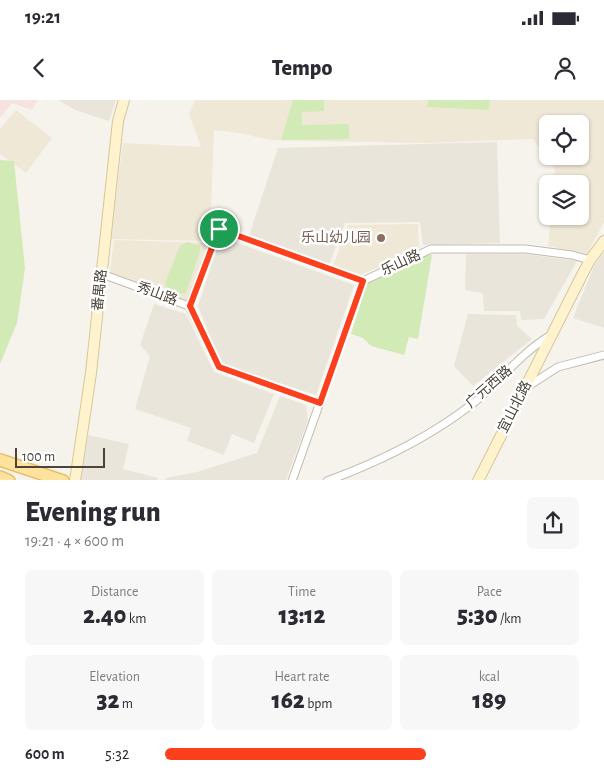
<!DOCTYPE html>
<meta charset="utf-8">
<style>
:root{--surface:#fff;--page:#f7f7f7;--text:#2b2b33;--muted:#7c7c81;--accent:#fc3f1d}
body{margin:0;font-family:"Alegreya Sans","Noto Sans SC",sans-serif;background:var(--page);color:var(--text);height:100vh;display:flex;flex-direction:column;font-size:19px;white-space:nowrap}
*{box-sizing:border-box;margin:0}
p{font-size:16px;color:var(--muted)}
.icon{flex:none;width:28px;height:28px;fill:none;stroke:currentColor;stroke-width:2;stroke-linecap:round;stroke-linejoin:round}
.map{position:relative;height:380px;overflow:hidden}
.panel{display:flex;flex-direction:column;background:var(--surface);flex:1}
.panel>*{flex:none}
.fabs{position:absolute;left:539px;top:15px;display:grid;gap:10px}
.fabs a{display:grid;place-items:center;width:50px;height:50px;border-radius:8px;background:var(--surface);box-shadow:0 1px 4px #0004;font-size:25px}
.scale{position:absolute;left:15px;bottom:12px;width:90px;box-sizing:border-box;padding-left:5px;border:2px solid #4b4439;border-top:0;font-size:14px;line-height:18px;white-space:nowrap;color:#4b4439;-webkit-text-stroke:4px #fff;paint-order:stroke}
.pin{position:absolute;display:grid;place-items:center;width:42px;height:42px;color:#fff;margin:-21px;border:2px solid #fff;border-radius:50%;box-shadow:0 1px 5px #0007}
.round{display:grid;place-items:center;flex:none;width:52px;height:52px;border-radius:8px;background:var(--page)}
.headline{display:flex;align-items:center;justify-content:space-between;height:85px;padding:0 25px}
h1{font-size:28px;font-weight:800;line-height:38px}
.figures{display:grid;grid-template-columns:repeat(3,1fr);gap:8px;height:85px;padding:5px 25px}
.figures div{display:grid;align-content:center;border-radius:8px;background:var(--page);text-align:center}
.figures b{font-size:25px;font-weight:800}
.figures small{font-size:14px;font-weight:400}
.figures p{font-size:14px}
ul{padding:0 25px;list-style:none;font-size:16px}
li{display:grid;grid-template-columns:80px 60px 1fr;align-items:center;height:38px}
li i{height:12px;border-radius:6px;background:var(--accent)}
.status{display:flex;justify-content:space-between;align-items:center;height:35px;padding:0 25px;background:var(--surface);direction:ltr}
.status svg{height:14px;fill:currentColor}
header{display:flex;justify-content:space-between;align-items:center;height:65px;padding:0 25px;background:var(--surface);font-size:22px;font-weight:800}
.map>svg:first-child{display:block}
.residential{fill:#eae5da}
.education{fill:#efe8d6;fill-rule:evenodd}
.medical{fill:#f6e3e0}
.green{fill:#d2eab5}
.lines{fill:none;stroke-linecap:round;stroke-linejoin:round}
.street-casing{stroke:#c2bbae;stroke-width:9}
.secondary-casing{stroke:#d6c79b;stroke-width:12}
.primary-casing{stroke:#e6c16a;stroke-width:14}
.street{stroke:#fff;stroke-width:7}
.secondary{stroke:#fff3cd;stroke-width:10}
.primary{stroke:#ffe39c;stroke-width:11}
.route-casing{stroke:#fff;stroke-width:10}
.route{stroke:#fc3f1d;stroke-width:6}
.education-dot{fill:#8d6e63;stroke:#fff;stroke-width:2}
.labels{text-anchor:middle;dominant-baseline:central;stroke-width:5;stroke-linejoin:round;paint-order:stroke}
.education-label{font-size:14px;fill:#785e54;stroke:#fff;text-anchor:end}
.street-label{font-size:14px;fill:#4b4439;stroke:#fff}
</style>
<div class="status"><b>19:21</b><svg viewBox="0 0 49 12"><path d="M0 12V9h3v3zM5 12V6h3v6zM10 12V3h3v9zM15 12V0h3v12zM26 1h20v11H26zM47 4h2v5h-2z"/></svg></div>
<header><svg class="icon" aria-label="back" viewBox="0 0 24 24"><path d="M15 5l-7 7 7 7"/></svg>Tempo<svg class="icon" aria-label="person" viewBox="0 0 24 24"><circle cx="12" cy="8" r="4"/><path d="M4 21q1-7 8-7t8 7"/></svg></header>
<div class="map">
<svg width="604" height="381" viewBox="0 0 604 381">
<rect width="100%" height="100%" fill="#f6f3ec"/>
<path class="residential" d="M58 0H116L109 21 75 10Z
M497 42 500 143 423 145 420 122 345 123 329 165 249 136 278 48Z
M221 137 354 185 316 295 221 264 198 206Z
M604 152V228L573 218 594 166Z
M466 154H524L577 161 544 219 521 220 520 211H484L483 193 465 190Z
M154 204 186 214 214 272 274 294 254 343 232 334 224 355 187 341 191 328 135 309 150 256 140 245Z
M468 214 516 215 517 226 532 239 473 286 454 266Z
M280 296 306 305 308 320 286 380H165L166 378 197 372 257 353Z
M88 335 129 344 123 369 158 378V380H81Z"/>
<path class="education" d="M195 0H604V122L587 154 548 146 551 116H580V84H553L555 69 533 39 426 43 270 40 239 33 214 30 210 141 110 139 123 43 201 47 189 14ZM548 24H580V56H548Z
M16 10 52 38 26 73 0 54V29Z
M418 124 419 151 360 175 333 166 348 125Z
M114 140 208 143 186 200 110 172Z"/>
<path class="medical" d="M0 0H38L32 10 12 3 0 18Z"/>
<path class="green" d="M293 0H324V11L302 12V25L349 24V39L281 40Z
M428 0H490L489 10 427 7Z
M0 60 14 61 25 168 17 223 0 264Z
M188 142 200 146V151L186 193C179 195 172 192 166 188L165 183 180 146Z
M428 154 432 155 418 239 409 237 404 255 371 246 363 238 351 234 367 183Z"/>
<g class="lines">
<g class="street-casing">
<path id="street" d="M102 174 189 206 219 267 320 303
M189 206 219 129 363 181
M527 287 558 267 604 255
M292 381 363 181 431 149H525L572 155 590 160
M327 381C379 362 432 336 476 301 501 280 522 252 551 235"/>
</g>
<g class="secondary-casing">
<path id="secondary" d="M75 381 91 273 118 21 124 0
M478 381 582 175 590 160 604 141"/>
</g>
<g class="primary-casing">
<path id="primary" d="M0 360 63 381
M0 377 9 381"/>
</g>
<use href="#street" class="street"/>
<use href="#secondary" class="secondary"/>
<use href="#primary" class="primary"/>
</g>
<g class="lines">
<g class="route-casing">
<path id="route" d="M219 129 363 181 320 303 219 267 190 206Z"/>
</g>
<use href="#route" class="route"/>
</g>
<circle class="education-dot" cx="381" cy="138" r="5"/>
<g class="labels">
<g class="education-label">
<text x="371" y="138">乐山幼儿园</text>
</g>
<g class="street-label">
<text transform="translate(401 163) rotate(-25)">乐山路</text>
<text transform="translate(100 190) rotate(-84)">番禺路</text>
<text transform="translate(157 194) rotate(20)">秀山路</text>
<text transform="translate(489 287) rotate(-41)">广元西路</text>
<text transform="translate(515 307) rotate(-63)">宜山北路</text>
</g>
</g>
</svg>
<div class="fabs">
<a><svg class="icon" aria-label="locate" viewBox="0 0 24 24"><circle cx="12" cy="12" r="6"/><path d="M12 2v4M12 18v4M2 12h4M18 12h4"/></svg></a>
<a><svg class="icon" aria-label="layers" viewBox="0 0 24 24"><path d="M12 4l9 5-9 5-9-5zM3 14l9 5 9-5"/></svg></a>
</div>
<div class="scale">100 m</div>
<div class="pin" style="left:219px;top:129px;background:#1e9e55"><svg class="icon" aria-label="arrive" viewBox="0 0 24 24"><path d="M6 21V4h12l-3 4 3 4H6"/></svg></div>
</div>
<section class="panel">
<div class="headline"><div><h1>Evening run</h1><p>19:21 · 4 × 600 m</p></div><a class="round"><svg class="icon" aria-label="share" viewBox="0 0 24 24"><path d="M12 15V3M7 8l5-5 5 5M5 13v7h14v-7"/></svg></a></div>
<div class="figures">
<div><p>Distance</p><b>2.40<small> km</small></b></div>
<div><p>Time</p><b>13:12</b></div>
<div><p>Pace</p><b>5:30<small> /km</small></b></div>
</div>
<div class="figures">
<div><p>Elevation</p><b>32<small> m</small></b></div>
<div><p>Heart rate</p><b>162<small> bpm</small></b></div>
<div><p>kcal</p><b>189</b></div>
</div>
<ul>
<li><b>600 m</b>5:32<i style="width:63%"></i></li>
</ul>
</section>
